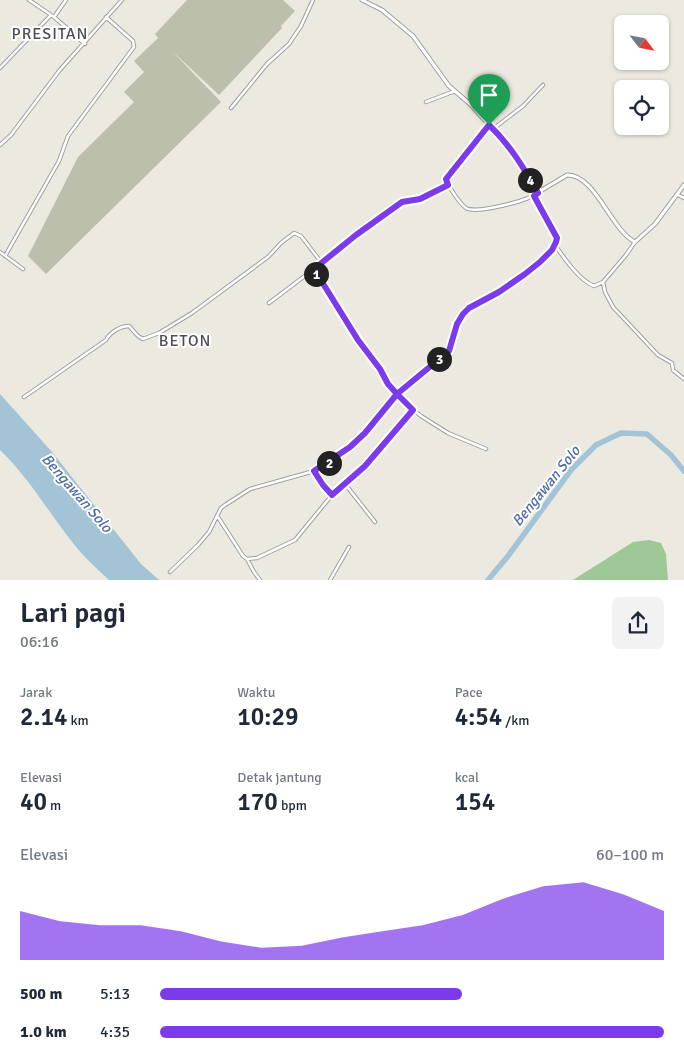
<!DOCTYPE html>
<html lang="id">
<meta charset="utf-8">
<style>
:root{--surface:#fff;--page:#f2f2f3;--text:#1f2937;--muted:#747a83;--accent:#7c3aed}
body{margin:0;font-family:Signika,sans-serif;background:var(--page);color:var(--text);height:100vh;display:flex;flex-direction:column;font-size:19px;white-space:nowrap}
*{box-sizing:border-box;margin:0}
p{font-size:16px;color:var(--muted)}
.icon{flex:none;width:28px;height:28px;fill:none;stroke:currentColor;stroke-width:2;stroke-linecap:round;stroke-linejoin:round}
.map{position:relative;height:580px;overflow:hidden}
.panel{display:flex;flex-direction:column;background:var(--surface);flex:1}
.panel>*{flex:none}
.needle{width:32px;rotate:122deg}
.tools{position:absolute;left:614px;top:15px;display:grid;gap:10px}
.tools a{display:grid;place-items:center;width:55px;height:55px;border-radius:8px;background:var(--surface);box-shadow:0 1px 4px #0004;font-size:25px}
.pin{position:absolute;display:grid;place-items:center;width:42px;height:42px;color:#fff;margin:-51px -21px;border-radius:50% 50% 50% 0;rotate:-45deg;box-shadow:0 0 5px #0007}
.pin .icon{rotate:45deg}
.km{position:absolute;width:25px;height:25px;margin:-12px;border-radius:50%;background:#222;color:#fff;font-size:14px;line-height:25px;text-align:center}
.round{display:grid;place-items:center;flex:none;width:52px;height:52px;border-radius:8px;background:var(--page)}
.head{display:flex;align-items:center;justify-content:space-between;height:85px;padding:0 20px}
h1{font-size:28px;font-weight:600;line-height:38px}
.metrics{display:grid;grid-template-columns:repeat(3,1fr);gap:8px;height:85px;padding:5px 20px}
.metrics div{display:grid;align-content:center}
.metrics b{font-size:25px;font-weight:600}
.metrics small{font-size:14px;font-weight:400}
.metrics p{font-size:14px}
.chart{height:140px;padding:10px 20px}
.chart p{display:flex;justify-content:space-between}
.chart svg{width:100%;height:90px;margin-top:5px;fill:var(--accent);opacity:.7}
ul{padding:0 20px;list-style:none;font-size:16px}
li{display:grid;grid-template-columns:80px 60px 1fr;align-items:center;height:38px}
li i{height:12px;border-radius:6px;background:var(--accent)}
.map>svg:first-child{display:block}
.construction{fill:#bdbfad}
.forest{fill:#9ec997}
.water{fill:#a3c3d7}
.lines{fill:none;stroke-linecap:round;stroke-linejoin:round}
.river{stroke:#a3c3d7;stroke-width:5.5}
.minor-casing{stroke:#9f9f9f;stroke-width:4.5}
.tertiary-casing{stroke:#9f9f9f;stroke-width:5}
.minor{stroke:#fff;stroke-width:2.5}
.tertiary{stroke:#fff;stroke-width:3}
.route-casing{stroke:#fff;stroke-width:10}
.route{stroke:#7c3aed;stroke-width:6}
.labels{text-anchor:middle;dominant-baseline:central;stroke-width:4;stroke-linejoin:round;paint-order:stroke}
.water-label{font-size:15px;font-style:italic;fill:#4e6ca3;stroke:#fff}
.quarter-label{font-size:16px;letter-spacing:1px;fill:#4e4e4e;stroke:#fff}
</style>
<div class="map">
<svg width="684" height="580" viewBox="0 0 684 580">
<rect width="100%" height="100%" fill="#eceae0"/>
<path class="construction" d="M187 0H283L295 11 281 26 282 28 219 95 172 51 221 102 46 274 28 256 78 157 134 102 124 92 144 72 134 61 158 38 155 34Z"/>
<path class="forest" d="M649 540 661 543 666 554 668 580H573L633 542Z"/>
<path class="water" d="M0 394 52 452 141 564 159 580H109C95 567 81 554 69 538 46 508 28 477 0 450Z"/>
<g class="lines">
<path class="river" d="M488 580 508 556 571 470 596 445 621 433 647 434 671 455 684 471"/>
<g class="minor-casing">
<path id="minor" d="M29 0 54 17 85 44
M54 17 66 0
M0 68 51 15
M426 102 455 91
M231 108 267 64 289 44 301 26 313 0
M489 125 457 166 447 175 446 179C449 187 459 203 466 208 476 214 528 201 537 193
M493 129 523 106 543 85
M0 145 11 135 59 71 122 0
M448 185 420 199 402 202 356 235 314 269 358 340 380 369 388 384 402 401 421 416 448 433 486 449
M678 195 684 198
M635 242 626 255 603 282 605 292 613 307 658 355 672 363 673 370 684 379
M555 245C564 258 579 280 594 286L603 282
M0 252 23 269
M5 256 59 161 68 136 134 47 133 41 106 17
M269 303 314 269
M24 397 106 340C110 332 121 326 129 326L138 336 143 339 159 333 192 313 268 257 281 243 294 233 301 236 321 262
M314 471 323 485 332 495 365 466 413 410
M345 484 375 522
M218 517 243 556 247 559 257 558 295 540 332 495
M247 559 254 572 260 580
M170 572 198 545 209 532 221 508 225 505 250 489 314 471 350 447 365 433 397 394 449 351 457 324 463 314 469 308C489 297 556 261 557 238L534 196
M330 580 349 547"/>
</g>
<g class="tertiary-casing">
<path id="tertiary" d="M362 0 382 10 413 36 449 86 470 104 511 149 524 169 537 193 567 175C595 174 611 230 635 242L655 224 684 185"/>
</g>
<use href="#minor" class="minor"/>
<use href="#tertiary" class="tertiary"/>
</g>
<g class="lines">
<g class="route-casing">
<path id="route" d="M489 125 446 179 448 185 420 199 402 202 356 235 314 269 358 340 380 369 388 384 397 394 365 433 350 447 314 471 323 485 332 495 365 466 413 410 397 394 449 351 457 324 463 314 469 308 499 292 525 274 540 262 552 250 556 242 557 238 534 196 538 193C524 168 510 145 489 125"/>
</g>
<use href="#route" class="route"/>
</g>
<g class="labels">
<g class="water-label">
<text transform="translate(546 486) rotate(-51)">Bengawan Solo</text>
<text transform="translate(77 493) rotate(49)">Bengawan Solo</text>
</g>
<g class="quarter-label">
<text x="50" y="34">PRESITAN</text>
<text x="185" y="341">BETON</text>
</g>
</g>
</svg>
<div class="tools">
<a><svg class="needle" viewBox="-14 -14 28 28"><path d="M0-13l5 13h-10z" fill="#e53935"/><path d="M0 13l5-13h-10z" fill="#747a83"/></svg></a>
<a><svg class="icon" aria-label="locate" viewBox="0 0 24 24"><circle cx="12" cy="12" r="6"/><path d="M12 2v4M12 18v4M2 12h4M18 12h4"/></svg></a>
</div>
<div class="pin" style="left:489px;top:125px;background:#1e9e55"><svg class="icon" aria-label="arrive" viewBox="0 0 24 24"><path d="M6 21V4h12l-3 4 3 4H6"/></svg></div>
<b class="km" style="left:316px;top:274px">1</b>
<b class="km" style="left:329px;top:463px">2</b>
<b class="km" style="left:439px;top:359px">3</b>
<b class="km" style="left:530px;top:180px">4</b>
</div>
<section class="panel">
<div class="head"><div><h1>Lari pagi</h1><p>06:16</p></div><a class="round"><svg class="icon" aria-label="share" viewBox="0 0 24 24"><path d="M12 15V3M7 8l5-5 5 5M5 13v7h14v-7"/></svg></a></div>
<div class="metrics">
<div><p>Jarak</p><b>2.14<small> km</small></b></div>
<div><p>Waktu</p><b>10:29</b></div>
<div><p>Pace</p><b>4:54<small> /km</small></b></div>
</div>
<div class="metrics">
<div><p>Elevasi</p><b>40<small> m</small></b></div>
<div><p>Detak jantung</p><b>170<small> bpm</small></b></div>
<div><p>kcal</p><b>154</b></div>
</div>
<div class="chart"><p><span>Elevasi</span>60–100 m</p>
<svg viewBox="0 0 160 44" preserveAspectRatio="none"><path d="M0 44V20L10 25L20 27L30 27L40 30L50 35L60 38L70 37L80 33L90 30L100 27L110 22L120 14L130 8L140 6L150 12L160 20V44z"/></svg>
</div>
<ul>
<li><b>500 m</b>5:13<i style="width:60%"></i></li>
<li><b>1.0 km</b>4:35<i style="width:100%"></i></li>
</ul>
</section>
